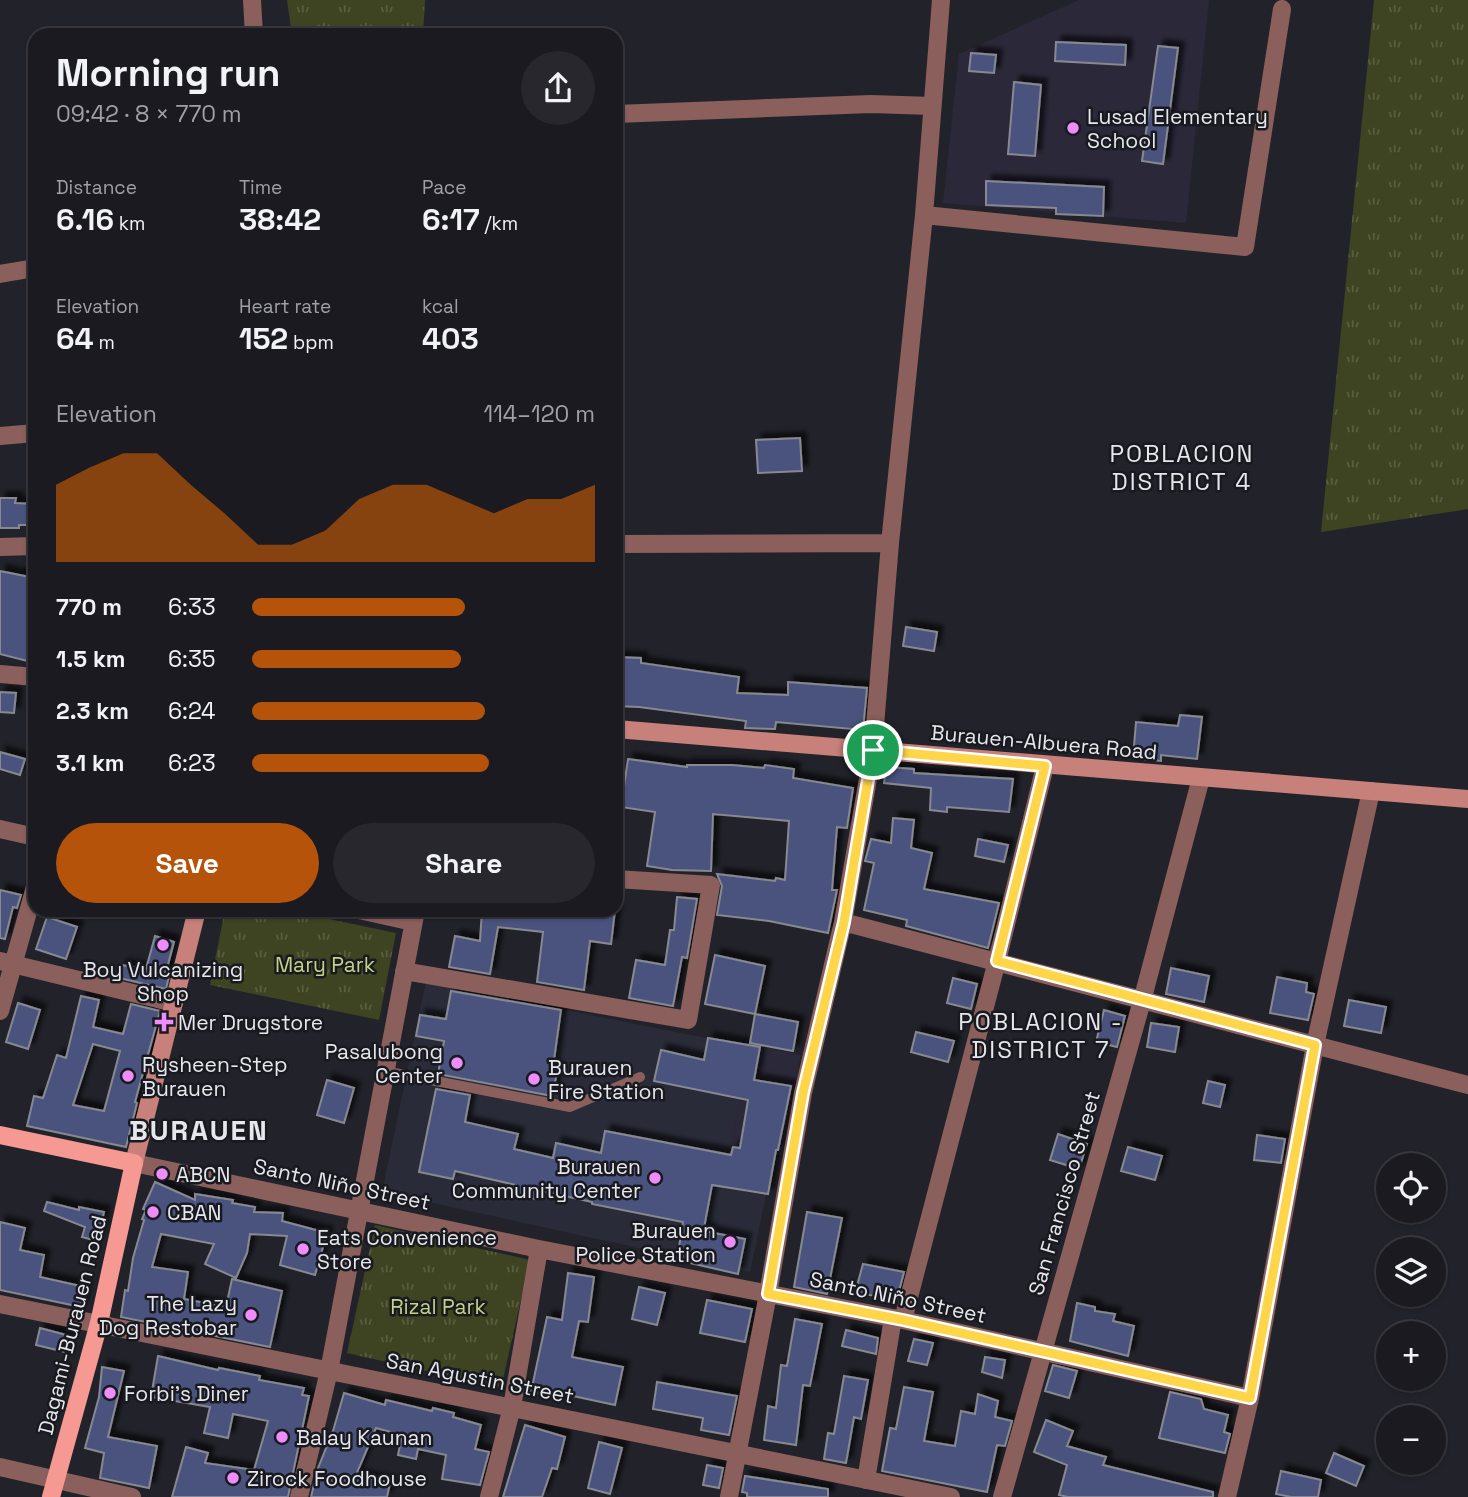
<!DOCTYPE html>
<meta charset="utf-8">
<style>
:root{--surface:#1a1a20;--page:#27272d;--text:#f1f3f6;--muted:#9fa1a5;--line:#38383e;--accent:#b45309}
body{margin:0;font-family:"Space Grotesk",sans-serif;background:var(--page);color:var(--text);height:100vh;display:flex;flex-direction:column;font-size:26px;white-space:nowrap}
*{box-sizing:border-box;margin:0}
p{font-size:23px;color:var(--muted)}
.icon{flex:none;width:38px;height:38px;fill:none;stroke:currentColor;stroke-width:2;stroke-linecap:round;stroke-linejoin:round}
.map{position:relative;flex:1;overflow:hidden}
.side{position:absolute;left:28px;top:28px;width:595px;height:889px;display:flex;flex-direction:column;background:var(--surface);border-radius:21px;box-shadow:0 2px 5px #0004,0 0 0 2px var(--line)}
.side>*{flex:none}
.fabs{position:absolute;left:1376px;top:1153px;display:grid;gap:14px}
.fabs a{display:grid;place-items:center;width:70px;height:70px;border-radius:50%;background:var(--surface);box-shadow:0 2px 5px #0004,0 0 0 2px var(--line);font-size:35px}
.pin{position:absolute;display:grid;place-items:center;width:60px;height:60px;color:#fff;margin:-30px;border:4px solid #fff;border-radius:50%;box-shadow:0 2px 7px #0007}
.round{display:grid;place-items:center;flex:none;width:74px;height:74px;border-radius:37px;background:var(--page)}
.overview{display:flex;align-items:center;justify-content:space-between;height:119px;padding:0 28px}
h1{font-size:38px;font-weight:700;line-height:52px}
.metrics{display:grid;grid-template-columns:repeat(3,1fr);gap:10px;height:119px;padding:7px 28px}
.metrics div{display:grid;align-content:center}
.metrics b{font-size:30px;font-weight:700}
.metrics small{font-size:19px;font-weight:400}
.metrics p{font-size:19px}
.chart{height:196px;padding:14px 28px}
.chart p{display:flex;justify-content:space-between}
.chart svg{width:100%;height:126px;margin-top:7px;fill:var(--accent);opacity:.7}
.primary-button{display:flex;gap:14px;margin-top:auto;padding:14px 28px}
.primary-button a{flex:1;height:80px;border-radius:42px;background:var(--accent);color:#fff;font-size:28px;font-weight:700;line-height:80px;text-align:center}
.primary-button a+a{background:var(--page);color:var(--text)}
ul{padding:0 28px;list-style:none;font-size:23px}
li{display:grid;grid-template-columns:112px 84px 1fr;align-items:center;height:52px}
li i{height:18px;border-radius:9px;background:var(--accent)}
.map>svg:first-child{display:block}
.built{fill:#292c38}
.education{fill:#2b2839}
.grass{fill:url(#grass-tufts)}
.building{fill:#4a527d;stroke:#878991;stroke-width:2;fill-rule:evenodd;filter:url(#shadow)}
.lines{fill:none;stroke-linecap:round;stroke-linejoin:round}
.lane{stroke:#8b5f5b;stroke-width:10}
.street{stroke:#8b5f5b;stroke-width:18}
.secondary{stroke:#c7807a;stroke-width:18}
.primary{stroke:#f59992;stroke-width:18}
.route-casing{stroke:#fff;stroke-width:14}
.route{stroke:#ffd54a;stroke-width:9}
.poi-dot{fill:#ed8cfa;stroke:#181a20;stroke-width:2.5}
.labels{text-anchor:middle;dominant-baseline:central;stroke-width:5;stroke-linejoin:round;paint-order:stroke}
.poi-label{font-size:21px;fill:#e6e7ec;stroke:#181a20;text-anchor:start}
.street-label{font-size:21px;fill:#e6e7ec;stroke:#181a20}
.park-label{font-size:21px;fill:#c4d284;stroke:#181a20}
.quarter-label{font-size:24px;letter-spacing:2px;fill:#e6e7ec;stroke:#181a20}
.district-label{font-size:28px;font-weight:bold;letter-spacing:2px;fill:#e6e7ec;stroke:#181a20}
</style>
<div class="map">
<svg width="1468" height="1497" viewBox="0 0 1468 1497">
<defs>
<pattern id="grass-tufts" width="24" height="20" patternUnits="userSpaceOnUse" patternTransform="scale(1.75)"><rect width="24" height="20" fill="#3e4321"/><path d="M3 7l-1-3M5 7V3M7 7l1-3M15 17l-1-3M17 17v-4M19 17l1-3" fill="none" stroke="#5a5e41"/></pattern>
<filter id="shadow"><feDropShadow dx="6" dy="-6" stdDeviation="2" flood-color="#0009"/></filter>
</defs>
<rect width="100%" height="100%" fill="#22232a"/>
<path class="built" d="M426 982 795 1056 750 1272 382 1192Z"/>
<path class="education" d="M1079 0H1209L1186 223 943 203 959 54Z
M751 1044 801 1055 781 1155 730 1145Z"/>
<path class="grass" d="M287 0H425L423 35H292Z
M1374 0H1468V509L1321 532Z
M225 910H286L396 933 379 1020 210 985Z
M375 1225 530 1260 501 1388 347 1353Z"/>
<path class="building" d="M1056 42 1126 45 1125 65 1055 61Z
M1158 46 1178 48 1163 164 1142 161Z
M971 53 996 55 994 73 969 71Z
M1014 82 1041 85 1035 156 1008 154Z
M986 181 1104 187 1103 216 1056 214V208L986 205Z
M800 438 802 471 758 473 756 440Z
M0 498H16L15 503 35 504V525H19V528H0Z
M0 571 35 578V620L32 633 35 634V663L0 654Z
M906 627 937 632 934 651 903 646Z
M616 657 641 658V663L739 677 737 693 788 695V682L867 688 863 730 776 722 775 729 745 728 746 721 639 707 616 706Z
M0 692 16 693 14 713 0 712Z
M1180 715 1202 717 1197 759 1161 755V761L1133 758 1136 722 1178 726Z
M0 752 25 759 20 775 0 769Z
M628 759 687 767V765H732L764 768 765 765 794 769 793 778 853 788 847 828 837 827 832 890H837L828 933 769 921 717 915 722 886 717 874 775 881 776 878 785 880 789 821 713 814 711 871 672 870 647 866 655 812 621 807Z
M886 767 914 769V773L1013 779 1009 812 947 807V812L930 810 931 788 884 783Z
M893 818 914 820 911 848 932 853 924 889 999 903 988 948 906 926 907 920 864 910 874 863 865 861 871 839 891 843Z
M978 839 1008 845 1004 862 975 856Z
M0 890 21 895 17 908 13 907 5 939 0 938Z
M677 897 697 899 687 958 682 957 673 1006 629 998 636 960 665 965 670 930H674Z
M482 910H615L611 944 590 941 584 990 537 982 543 932 498 927 490 974 449 967 455 936 480 941Z
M47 917 77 927 66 959 36 949Z
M155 936 174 942 166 972H170L166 989 119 978 121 965 146 969Z
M715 955 765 966 755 1014 705 1004Z
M1171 968 1209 976 1204 1002 1166 994Z
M1277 977 1307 983 1306 992 1314 994 1308 1020 1270 1013Z
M953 978 977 984 971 1009 947 1003Z
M451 991 561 1010 553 1067 558 1068 552 1096 438 1074 444 1041 416 1036 420 1015 446 1019Z
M81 996 99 1000 93 1027 123 1034 131 1004 160 1011 135 1102 137 1103 126 1147 27 1126 34 1096 43 1098 57 1055 66 1058ZM93 1044 120 1051 104 1111 73 1105Z
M1349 1000 1386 1007 1381 1033 1344 1026Z
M18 1003 40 1010 28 1049 6 1042Z
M1104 1010 1125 1016 1117 1047 1096 1042Z
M755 1014 798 1022 793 1051 750 1043Z
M1151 1023 1179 1027 1175 1052 1147 1047Z
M916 1032 954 1041 948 1062 911 1052Z
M708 1038 760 1047 754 1080 791 1086 778 1150H776L768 1194 712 1185 704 1228 709 1229V1232L745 1239 738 1274 677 1260 683 1222 592 1204V1202L537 1190 535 1199 514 1194 516 1185 455 1171 453 1179 419 1172 436 1089 470 1095 465 1122 518 1134 514 1149 553 1158 556 1143 601 1153 605 1131 731 1155 733 1147 740 1148 748 1100 654 1081 661 1050 704 1060Z
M327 1080 354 1088 344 1123 317 1115Z
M1208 1081 1225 1085 1220 1107 1203 1103Z
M1058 1134 1087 1144 1079 1169 1050 1160Z
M1257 1135 1285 1139 1281 1163 1254 1160Z
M1128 1147 1162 1156 1155 1180 1121 1171Z
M155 1182 195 1200V1194L233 1200 232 1203 255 1207 254 1212 283 1213 282 1221 327 1233 315 1275 280 1265 287 1236 250 1234 247 1253 236 1278 205 1264 214 1244 161 1234 152 1267 188 1272 184 1299 226 1307 232 1279 282 1291 270 1347 121 1317 125 1290 128 1291 133 1258 144 1220 142 1219 146 1210 143 1209Z
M47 1202 79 1210V1207L104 1212 97 1241 82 1237 85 1227 44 1211Z
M807 1212 842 1218 827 1294 794 1287Z
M0 1222 25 1228 20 1250 44 1255 40 1277 85 1287 81 1307 0 1290Z
M863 1264 904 1272 897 1299 855 1293Z
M568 1273 594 1277 588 1322 579 1321 572 1357 623 1367 615 1405 559 1393 558 1397 531 1392 547 1317 562 1320Z
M639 1287 665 1293 657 1325 632 1319Z
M707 1300 752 1309 745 1342 700 1333Z
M1077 1303 1095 1307V1311L1115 1314 1113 1321 1134 1326 1128 1356 1070 1341Z
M795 1319 822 1324 810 1386 803 1385 796 1445 764 1440 768 1406 776 1408 781 1365 787 1366Z
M40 1328 70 1336 65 1352 36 1345Z
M846 1330 878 1338 876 1354 842 1346Z
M914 1339 933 1343 927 1365 908 1361Z
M158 1356 218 1370 219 1368 245 1373 260 1376 259 1380 304 1388 302 1395 309 1396 288 1497H172L186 1447 208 1453 205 1463 254 1470 268 1421 233 1414 228 1438 204 1433 210 1407 151 1397Z
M985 1357 1005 1360 1002 1378 982 1372Z
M1053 1365 1077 1371 1069 1398 1045 1391Z
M102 1367 124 1371 108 1437 157 1446 149 1488 100 1478 104 1453 85 1448 99 1397Z
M844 1376 868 1380 861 1419 854 1417 846 1463 824 1459 828 1433 834 1434Z
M657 1382 737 1396 729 1435 701 1430 703 1418 653 1409Z
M904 1387 933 1392 924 1441 955 1446 961 1411 975 1414 978 1394 998 1401 995 1417 1012 1421 1005 1446 997 1445 987 1492 882 1471 890 1428 896 1429Z
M1170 1392 1201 1399 1204 1409 1228 1415 1224 1432 1230 1434 1225 1453 1159 1438Z
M344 1393 385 1405 386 1400 432 1411 433 1408 454 1413 453 1417 481 1425 475 1449 489 1452 480 1485 442 1479 446 1455 418 1449 416 1459 398 1455 402 1435 376 1428 356 1475 390 1483 387 1497H311L318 1468 333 1431Z
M1046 1420 1073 1431 1067 1446 1106 1457 1103 1465 1213 1492V1497H1068L1059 1495 1067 1465 1034 1452Z
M525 1425 565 1437 557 1469 552 1468 542 1497H503Z
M599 1442 622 1448 610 1494 588 1488Z
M1334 1453 1364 1466 1356 1486 1326 1473Z
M707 1465 723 1468 719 1488 703 1485Z
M1281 1471 1321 1480 1318 1497H1291L1276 1494Z
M745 1476 828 1489V1497H747V1493L742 1492Z"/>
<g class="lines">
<path class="lane" d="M384 1071 570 1107 640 1077"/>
<path class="street" d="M252 0 254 35
M616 114 871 104 932 106
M924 215 1245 247 1282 9
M0 274 35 268
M0 436 35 433
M616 544 890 543
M0 547 35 546
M0 674 35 677
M0 829 35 837
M359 910 413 922
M843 922 1468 1085
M0 961 174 1003
M404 971 688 1020 711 885 616 879
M0 1011 35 887
M134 1163 539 1249 903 1320 1250 1398
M0 1304 951 1497
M903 1320 997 961 1045 766
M0 1467 132 1497
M866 1480 893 1318
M299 1497 329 1371 416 910
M489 1497 512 1407 539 1249
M729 1497 768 1294 803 1093 843 922 873 750 890 543 924 215 941 0
M1002 1497 1142 1001 1201 778
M1227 1497 1250 1398 1315 1045 1371 791"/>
<path class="secondary" d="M616 729 1468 799
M134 1163 197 910"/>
<path class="primary" d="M0 1135 134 1163 99 1323 51 1497"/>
</g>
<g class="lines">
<g class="route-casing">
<path id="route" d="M873 750 1045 766 997 961 1315 1045 1250 1398 903 1320 768 1294 803 1093 844 922Z"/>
</g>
<use href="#route" class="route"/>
</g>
<g class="poi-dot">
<circle cx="1073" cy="128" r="7"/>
<circle cx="163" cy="945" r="7"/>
<path d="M160.5 1011.5h7v7h7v7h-7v7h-7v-7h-7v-7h7z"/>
<circle cx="457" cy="1063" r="7"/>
<circle cx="128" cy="1076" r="7"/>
<circle cx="534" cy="1079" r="7"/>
<circle cx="162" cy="1174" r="7"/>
<circle cx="655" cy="1178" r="7"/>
<circle cx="153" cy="1212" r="7"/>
<circle cx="730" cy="1242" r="7"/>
<circle cx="303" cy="1249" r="7"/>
<circle cx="251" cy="1315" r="7"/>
<circle cx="110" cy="1393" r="7"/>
<circle cx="282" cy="1437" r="7"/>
<circle cx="233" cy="1478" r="7"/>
</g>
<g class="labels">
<g class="poi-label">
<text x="1087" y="116">Lusad Elementary<tspan x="1087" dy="24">School</tspan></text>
<text x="163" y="969" text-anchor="middle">Boy Vulcanizing<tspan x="163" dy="24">Shop</tspan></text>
<text x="178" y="1022">Mer Drugstore</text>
<text x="443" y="1051" text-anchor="end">Pasalubong<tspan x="443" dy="24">Center</tspan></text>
<text x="142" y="1064">Rysheen-Step<tspan x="142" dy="24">Burauen</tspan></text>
<text x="548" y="1067">Burauen<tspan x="548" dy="24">Fire Station</tspan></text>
<text x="641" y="1166" text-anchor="end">Burauen<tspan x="641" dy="24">Community Center</tspan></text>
<text x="176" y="1174">ABCN</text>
<text x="167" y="1212">CBAN</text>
<text x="716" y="1230" text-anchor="end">Burauen<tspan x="716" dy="24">Police Station</tspan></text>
<text x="317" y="1237">Eats Convenience<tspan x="317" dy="24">Store</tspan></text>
<text x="237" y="1303" text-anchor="end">The Lazy<tspan x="237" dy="24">Dog Restobar</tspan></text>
<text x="124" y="1393">Forbi's Diner</text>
<text x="296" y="1437">Balay Kaunan</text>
<text x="247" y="1478">Zirock Foodhouse</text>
</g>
<g class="street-label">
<text transform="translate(1044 742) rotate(5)">Burauen-Albuera Road</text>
<text transform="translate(342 1184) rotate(12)">Santo Niño Street</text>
<text transform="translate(1064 1193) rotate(-74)">San Francisco Street</text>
<text transform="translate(898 1297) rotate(12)">Santo Niño Street</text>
<text transform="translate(72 1325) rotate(-76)">Dagami-Burauen Road</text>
<text transform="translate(480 1378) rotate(11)">San Agustin Street</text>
</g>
<g class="park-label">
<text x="325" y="964">Mary Park</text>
<text x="438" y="1306">Rizal Park</text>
</g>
<g class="quarter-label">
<text x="1182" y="453">POBLACION<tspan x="1182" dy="28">DISTRICT 4</tspan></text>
<text x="1041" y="1021">POBLACION -<tspan x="1041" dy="28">DISTRICT 7</tspan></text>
</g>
<g class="district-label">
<text x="199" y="1130">BURAUEN</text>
</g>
</g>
</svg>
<div class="fabs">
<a><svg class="icon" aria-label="locate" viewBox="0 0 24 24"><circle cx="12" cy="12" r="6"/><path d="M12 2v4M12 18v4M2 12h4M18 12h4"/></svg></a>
<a><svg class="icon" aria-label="layers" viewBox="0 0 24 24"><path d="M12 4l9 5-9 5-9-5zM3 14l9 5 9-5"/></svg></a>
<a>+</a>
<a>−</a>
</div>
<div class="pin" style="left:873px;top:750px;background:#1e9e55"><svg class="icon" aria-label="arrive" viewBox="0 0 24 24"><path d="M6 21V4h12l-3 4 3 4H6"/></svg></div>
<section class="side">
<div class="overview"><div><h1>Morning run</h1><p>09:42 · 8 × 770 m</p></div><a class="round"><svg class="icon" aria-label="share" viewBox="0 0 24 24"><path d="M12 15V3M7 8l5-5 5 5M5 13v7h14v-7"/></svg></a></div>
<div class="metrics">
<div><p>Distance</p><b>6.16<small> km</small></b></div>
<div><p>Time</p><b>38:42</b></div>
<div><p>Pace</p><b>6:17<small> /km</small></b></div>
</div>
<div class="metrics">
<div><p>Elevation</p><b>64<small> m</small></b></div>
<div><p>Heart rate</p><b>152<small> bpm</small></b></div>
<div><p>kcal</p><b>403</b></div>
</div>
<div class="chart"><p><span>Elevation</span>114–120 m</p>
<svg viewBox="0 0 160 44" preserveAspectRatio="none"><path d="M0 44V17L10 11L20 6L30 6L40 17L50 27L60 38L70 38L80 33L90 22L100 17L110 17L120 22L130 27L140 22L150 22L160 17V44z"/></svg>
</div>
<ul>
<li><b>770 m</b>6:33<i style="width:62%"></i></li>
<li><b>1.5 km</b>6:35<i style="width:61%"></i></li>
<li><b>2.3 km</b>6:24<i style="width:68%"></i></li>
<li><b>3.1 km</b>6:23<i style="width:69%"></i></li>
</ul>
<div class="primary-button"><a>Save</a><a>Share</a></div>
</section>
</div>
